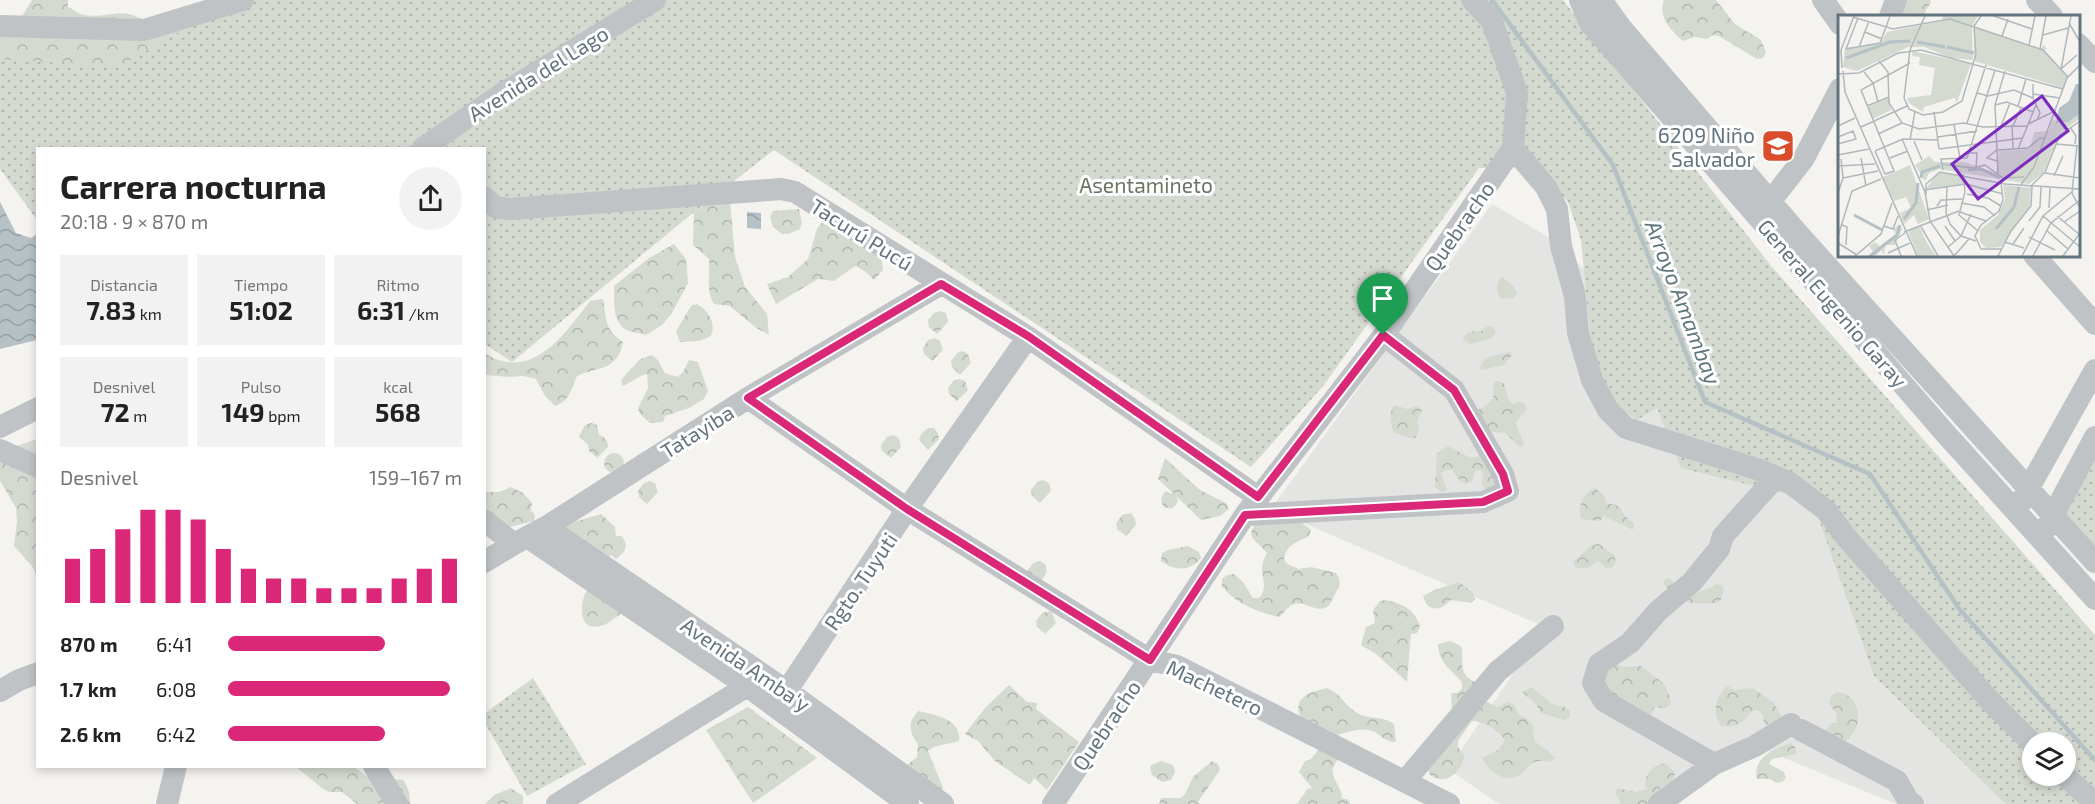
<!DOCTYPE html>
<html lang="es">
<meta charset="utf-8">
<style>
:root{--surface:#fff;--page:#f2f2f2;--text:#222;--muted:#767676;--accent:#db2777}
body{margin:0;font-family:"Exo 2",sans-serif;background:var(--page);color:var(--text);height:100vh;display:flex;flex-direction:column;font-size:22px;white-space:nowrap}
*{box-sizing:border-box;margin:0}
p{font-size:20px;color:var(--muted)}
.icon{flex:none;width:33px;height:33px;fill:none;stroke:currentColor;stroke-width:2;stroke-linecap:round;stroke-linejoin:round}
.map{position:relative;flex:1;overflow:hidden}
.panel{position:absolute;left:36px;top:147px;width:450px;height:621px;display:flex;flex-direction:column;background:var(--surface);border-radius:0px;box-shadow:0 3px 9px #0003}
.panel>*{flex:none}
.controls{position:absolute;left:2022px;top:732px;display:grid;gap:12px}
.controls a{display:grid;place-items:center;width:54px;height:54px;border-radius:50%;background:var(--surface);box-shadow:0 3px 9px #0003;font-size:30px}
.pin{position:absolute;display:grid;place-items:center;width:51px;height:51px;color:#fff;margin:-62px -26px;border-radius:50% 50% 50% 0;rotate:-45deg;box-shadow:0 0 6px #0007}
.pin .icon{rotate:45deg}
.round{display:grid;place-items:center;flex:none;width:63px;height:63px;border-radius:32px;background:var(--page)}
.headline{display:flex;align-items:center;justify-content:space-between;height:102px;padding:0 24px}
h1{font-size:33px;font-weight:700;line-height:45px}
.figures{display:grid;grid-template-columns:repeat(3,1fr);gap:9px;height:102px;padding:6px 24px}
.figures div{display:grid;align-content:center;border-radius:0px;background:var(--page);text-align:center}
.figures b{font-size:26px;font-weight:700}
.figures small{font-size:16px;font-weight:400}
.figures p{font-size:16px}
.chart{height:168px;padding:12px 24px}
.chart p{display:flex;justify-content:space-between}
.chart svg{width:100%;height:108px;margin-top:6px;stroke:var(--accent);stroke-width:6}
ul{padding:0 24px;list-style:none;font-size:20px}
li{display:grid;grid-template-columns:96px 72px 1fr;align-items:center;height:45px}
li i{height:15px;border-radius:8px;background:var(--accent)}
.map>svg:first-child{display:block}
.built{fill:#e4e5e3}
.forest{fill:url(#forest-crowns)}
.park{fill:url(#park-dots);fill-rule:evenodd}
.water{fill:url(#water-waves)}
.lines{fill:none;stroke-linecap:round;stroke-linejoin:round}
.stream{stroke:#b5c1c5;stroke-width:4.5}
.minor{stroke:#bfc3c6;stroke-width:22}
.route-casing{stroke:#fff;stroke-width:12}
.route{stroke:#db2777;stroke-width:8}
.labels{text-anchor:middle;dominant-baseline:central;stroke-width:6;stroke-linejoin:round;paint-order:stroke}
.street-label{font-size:21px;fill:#64747f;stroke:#fff}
.poi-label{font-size:21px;fill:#64747f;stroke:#fff;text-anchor:end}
.park-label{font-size:21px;fill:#677762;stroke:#fff}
.water-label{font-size:22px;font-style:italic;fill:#5f767d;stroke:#fff}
.inset-river{fill:none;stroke:#b5c1c5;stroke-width:3}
.inset-road{fill:none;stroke:#b1b8bc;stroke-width:1.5}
.view{fill:#7b2cbf;fill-opacity:0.15;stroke:#7b2cbf;stroke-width:3}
.inset-edge{fill:none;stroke:#64747f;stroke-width:3}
</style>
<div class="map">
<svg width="2095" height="804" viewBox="0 0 2095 804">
<defs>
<pattern id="forest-crowns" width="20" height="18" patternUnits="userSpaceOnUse" patternTransform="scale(1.5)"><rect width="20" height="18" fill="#d5dad1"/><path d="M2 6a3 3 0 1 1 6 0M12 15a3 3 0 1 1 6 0" fill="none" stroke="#b0b5af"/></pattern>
<pattern id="park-dots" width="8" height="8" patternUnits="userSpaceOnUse" patternTransform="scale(1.5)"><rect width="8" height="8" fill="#d5dad1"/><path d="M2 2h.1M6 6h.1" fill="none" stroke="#b0b5af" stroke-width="1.8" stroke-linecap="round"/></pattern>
<pattern id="water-waves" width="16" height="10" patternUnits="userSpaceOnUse" patternTransform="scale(1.5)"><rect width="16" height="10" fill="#b5c1c5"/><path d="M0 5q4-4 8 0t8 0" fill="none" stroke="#97a1a5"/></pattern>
</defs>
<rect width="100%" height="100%" fill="#f4f3f0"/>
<path class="built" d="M1492 204 1555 241 1806 487 2052 804H1896L1755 746 1657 804H1499L1448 769 1545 627 1271 509Z"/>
<path class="forest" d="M32 0H68V7C73 9 77 13 81 14 105 21 119 5 143 20L232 8 0 129V28L18 23Z
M1664 0H1716L1735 24 1761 40 1766 52 1763 58 1757 59 1719 36 1713 35 1707 39 1695 37 1683 41C1670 30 1658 17 1664 0Z
M1894 0H1930L1931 2 1923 16H1889Z
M716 197 730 200 735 257 745 287 767 314 769 335 755 327 730 306 714 304C706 292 710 274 709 259L693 245 694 212Z
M799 209 802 223 800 229 788 234H782L773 227 770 217 773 211Z
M828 214 881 253 883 270 874 280 866 272 855 266 834 281 818 279 776 304 767 284 788 277 808 259 817 229Z
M674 244 686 259 688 283 672 313 662 325 646 335C640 333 633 333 627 330 612 323 614 300 614 286L649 258Z
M1500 277C1508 280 1513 285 1517 293L1514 298 1502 299C1495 291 1496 287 1500 277Z
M603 299C607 320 604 329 623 342 618 371 599 366 577 376 571 389 570 401 555 406L545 396 536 379 523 376 510 377 485 375 484 353C532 383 564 335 590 301Z
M697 304C709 311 716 323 711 336L699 341 680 342 676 331 691 306Z
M940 311 946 313 948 322 937 334 929 327 928 320 934 313Z
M1492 326 1496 331C1491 343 1481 340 1471 344L1462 339 1469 332 1481 331 1486 327Z
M935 338 940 341 943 350 932 361 924 354 923 348 928 340Z
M963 351 968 354 971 363 960 375 952 367 951 361 957 353Z
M1508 352 1511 353 1512 355 1504 365 1482 370 1479 369 1485 358Z
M651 355C660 359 659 365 665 373L678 377 683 372 689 360 698 362 708 391 704 399 689 408 665 416 663 422 650 423 640 414 638 408 648 388 647 374C637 376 631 383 622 386L621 380 639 360Z
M960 379 965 381 968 390 957 401 949 394 948 388 954 380Z
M1496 381 1504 383 1509 401 1514 404 1520 401 1525 404 1527 410C1509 427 1518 424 1524 444L1521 448C1506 435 1509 430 1487 433L1472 412C1482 408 1494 404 1494 391 1494 382 1491 388 1496 381Z
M1395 405 1407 409 1417 406 1422 410 1417 422 1419 428 1416 438H1410L1394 433C1390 425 1388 411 1395 405Z
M591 423 597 425 599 435C605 436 608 441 608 447L597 458 589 451 588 445 579 436 585 425Z
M928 428H934L938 433 939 439 928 450 919 440 921 434Z
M893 435 899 438 901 447 891 458 882 451 881 445 887 437Z
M37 439V576L32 566 14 546 17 521 16 508 0 481V456L5 450Z
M1448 446 1469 457H1476L1480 453 1499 486 1490 493 1481 484 1483 478 1482 471 1476 470 1472 481 1466 484 1460 481 1452 470H1446L1441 473 1447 490 1441 492 1435 487 1437 453Z
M604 463a10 10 0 1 1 20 0a10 10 0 1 1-20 0Z
M1165 458 1200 490 1226 503 1229 509 1220 516 1201 520 1176 496 1178 500 1176 505 1171 509 1164 507C1160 501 1160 497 1166 491L1175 495 1158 479Z
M1043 480 1049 483 1051 491 1040 503 1032 496 1031 490 1037 482Z
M650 481 655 483 658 492 647 504 639 497 638 491 644 483Z
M511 487 523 493 532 503 531 510 535 515 534 521 502 529C492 518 481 508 486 492H499Z
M1595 488 1605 497 1606 503 1619 506 1625 516 1634 524 1633 530 1604 516 1600 521 1581 519C1577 506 1583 493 1595 488Z
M1131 513 1135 519 1136 525 1126 536 1117 529 1116 523 1122 515Z
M601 514 615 527 616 536H621C630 544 625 553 616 559L611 555 606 561 625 612C617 615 611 622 604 625 579 634 578 606 587 590L546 537 570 523Z
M1259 519 1301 522 1311 530 1309 536C1297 543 1287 543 1284 559L1287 564 1299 569 1311 567 1336 573 1339 578 1340 584 1329 606C1315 614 1307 601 1294 604 1288 606 1284 613 1279 617 1257 612 1236 604 1222 586V579L1227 575 1234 574 1243 582 1253 598H1259C1268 588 1262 580 1262 568 1262 563 1265 557 1267 553 1255 538 1243 539 1259 519Z
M1599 544 1614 555 1616 561 1613 567 1607 569 1598 561 1588 568H1576L1573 562 1592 545Z
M1188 546 1199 552 1201 558C1190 572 1174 571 1161 561L1162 553 1168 550Z
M1040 561 1045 564C1049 573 1045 575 1040 583L1027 571 1033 563Z
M1667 577 1682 589 1693 594 1711 588 1715 584 1722 585 1724 591 1720 602C1713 605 1680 603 1675 599 1670 595 1666 588 1663 582Z
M1459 582 1473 593 1475 599 1471 603 1451 600C1441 610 1428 614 1423 596L1434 590Z
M1386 600C1403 604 1415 609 1420 627L1417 633 1411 634 1407 682 1376 654 1361 645 1366 627 1375 623 1373 610 1380 601Z
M1051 611 1056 623 1045 634 1037 627 1036 621 1042 613Z
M1450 641 1461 646C1465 660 1456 673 1475 682L1482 699 1497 707 1509 702 1514 705 1519 715 1525 717 1534 726 1533 738C1539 747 1548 749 1555 758L1550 762C1528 757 1530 770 1517 776 1503 783 1488 770 1482 758L1498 750 1505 740C1499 730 1483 721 1472 721L1458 741V747L1465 756C1460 772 1447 787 1430 775L1428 769 1452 712 1451 693H1457L1462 689V682C1450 668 1439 664 1438 644Z
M1616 663 1622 667 1641 666C1655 678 1669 682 1671 704L1666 708H1660L1656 705 1646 722 1616 705 1604 685 1610 667Z
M1009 685 1027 702 1037 703 1036 709 1079 742 1047 790 1034 778 1030 785 995 761 978 741 965 734 985 708Z
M1728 686 1734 690 1753 688 1774 703 1783 720 1772 731 1764 722 1763 715 1759 711 1753 710C1744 722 1736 729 1721 726 1711 714 1716 694 1728 686Z
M1532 687 1552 704 1564 707 1570 710V717L1564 720 1541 713 1536 704 1522 692Z
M1327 688C1341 693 1344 705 1357 713 1369 720 1382 715 1394 724L1396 742C1386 742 1383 737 1375 732 1362 726 1349 732 1337 735L1300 716C1293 696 1311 692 1327 688Z
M1837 692C1865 695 1864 733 1841 744L1822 732 1828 728 1831 723H1837L1836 713 1829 703 1831 696Z
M748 707 817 758 753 803 706 730Z
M919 711C935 715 962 719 959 741L934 747 928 751 943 788 940 794 907 765 917 757 918 744C909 733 907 721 919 711Z
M1791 743 1795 747 1797 754 1772 759 1769 764 1784 772 1786 778 1782 782 1776 783 1770 779H1757C1752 758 1773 749 1791 743Z
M1319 749 1338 759C1336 762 1334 765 1333 768 1330 776 1342 788 1342 798L1349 800 1350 804H1297L1308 788 1313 789 1299 772 1305 761 1311 759Z
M1161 761 1173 765 1175 772 1171 780 1162 782 1152 775 1150 766Z
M1212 761 1218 764 1220 770 1198 802 1200 804H1159L1161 798H1181L1185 794 1193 777Z
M1665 763 1674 771 1675 777 1671 782 1660 788 1654 804H1620L1619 799 1615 794 1617 788 1635 792 1647 789C1641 777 1652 765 1665 763Z
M296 767H354L368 777 404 780 409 792 410 804H357L342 792H329L323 789Z
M511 788 523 796V804H485L494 795Z"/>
<path class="park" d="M235 0H1563L1772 267 2095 635V804H2006L1874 676 1812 500 1681 468 1657 408 1637 420 1608 399 1591 344 1581 240 1568 202 1536 167 1479 168 1324 385 1251 467 774 150 694 212 512 362 485 344 484 148H38L37 220 0 169V59L118 67ZM2032 742H2066V776H2032Z
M2095 455V558L2059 520Z
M533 678 586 764 527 796 485 723V713Z"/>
<path class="water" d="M0 202 16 233 31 238 38 233 37 340 0 349Z
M747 212 761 213V229L747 228Z"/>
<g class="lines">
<path class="stream" d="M1492 0 1613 165 1705 402 1870 474 1960 610 2095 760"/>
<path class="minor" d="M1472 0 1492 21 1517 93 1513 148 1546 187 1557 209 1561 246 1575 296 1578 333 1592 380 1608 410 1626 428 1757 469 1790 483 1826 510 1846 537 1991 702 2032 743
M1580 0 1590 23 1945 433 2095 599
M1601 0 1622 29 1801 237 2095 562
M1823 0 1840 24
M2037 0 2052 16
M1890 16 1896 0
M0 26 144 30 243 0
M2078 44 2095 62
M423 148 500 95 655 0
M484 197 495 207 510 209 769 190 781 189 795 192 1028 337 1258 497
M1770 202 1804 158 1840 89
M2034 255 2095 324
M748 398 907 509 1150 660 1177 666 1449 804
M0 427 38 408
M0 450 38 467
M2021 502 2095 370
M1245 515 1483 502 1508 491 1503 474 1454 390 1384 335
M484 520 514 544
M546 527 787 691 943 804
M2045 530 2095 437
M527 537 747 686 908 804
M484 562 514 544 546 527 748 398 941 284
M0 691 19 680 38 673
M778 704 907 509 1028 337
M1801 730 1897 781 1909 802 1913 804
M1714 764 1604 701 1593 683 1599 664 1630 643 1658 611 1692 582 1719 549 1723 536 1776 477
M374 766 397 804
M2065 776 2095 803
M1405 781 1498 671 1553 626
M167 804 176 766
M557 804 757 680
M1053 804 1245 515 1384 335 1513 148
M1659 804 1714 764 1755 746 1791 724"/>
</g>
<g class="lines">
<g class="route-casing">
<path id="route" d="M941 284 1028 336 1258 497 1383 335 1454 390 1503 474 1508 491 1483 502 1245 515 1150 660 907 509 748 398Z"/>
</g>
<use href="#route" class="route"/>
</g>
<defs>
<g id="school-square" transform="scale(1.725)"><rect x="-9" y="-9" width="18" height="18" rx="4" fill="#d94d2a" stroke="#fff"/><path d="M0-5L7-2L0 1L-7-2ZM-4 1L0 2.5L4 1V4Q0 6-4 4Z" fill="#fff"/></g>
</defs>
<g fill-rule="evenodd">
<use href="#school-square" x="1778" y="146"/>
</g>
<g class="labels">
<g class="street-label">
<text transform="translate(538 73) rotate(-32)">Avenida del Lago</text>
<text transform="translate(1459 226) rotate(-55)">Quebracho</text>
<text transform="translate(862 234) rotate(32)">Tacurú Pucú</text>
<text transform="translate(1833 303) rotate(49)">General Eugenio Garay</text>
<text transform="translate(697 431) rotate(-32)">Tatayiba</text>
<text transform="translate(860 581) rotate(-56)">Rgto. Tuyuti</text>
<text transform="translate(746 664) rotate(34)">Avenida Amba'y</text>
<text transform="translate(1215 687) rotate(25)">Machetero</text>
<text transform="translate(1106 725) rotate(-56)">Quebracho</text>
</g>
<g class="poi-label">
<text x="1755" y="134">6209 Niño<tspan x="1755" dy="24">Salvador</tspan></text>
</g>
<g class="park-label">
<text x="1146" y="184">Asentamineto</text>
</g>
<g class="water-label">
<text transform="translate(1684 302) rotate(69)">Arroyo Amambay</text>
</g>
</g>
<g transform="translate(1838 15)">
<rect width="242" height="242" fill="#f4f3f0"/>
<path d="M61 210 64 214 57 230H47L46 239 43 235 39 240 28 241 36 238 31 231 37 227 42 231 58 219 55 214Z" fill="#d5dad1"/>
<path d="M105 1H140L134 11 135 45 113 43 86 32H70L19 56 5 52 7 33 42 29 49 17 104 6ZM136 11 202 34 206 30 209 34 206 35 230 62 226 73 136 46ZM75 36 133 49 119 87 116 83 86 92 85 97 71 88 69 83 93 80 97 53 81 50 82 42 74 41ZM51 83 53 95 35 104 30 92ZM241 99V104L223 117 205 158 191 169 101 154 91 158 87 166 77 150 91 141 97 147H127L158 158 161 136 192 134 196 117 211 116 215 105 225 108ZM72 150 91 204 80 209 76 200 66 209 62 198 73 193 68 182 56 186 45 162ZM100 157 124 160 126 169 88 174ZM165 170 193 173 192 191 163 232 148 233 142 227V215L160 200 167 184ZM81 211 89 228 98 241H80L70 216Z" fill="#d5dad1"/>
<path d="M238 69H241V99L230 107 218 108 221 93 231 86Z" fill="#b5c1c5"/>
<path class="inset-river" d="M79 27 107 32M109 32 136 38M8 43 52 27 72 26M130 155 143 154 162 163M83 163 84 157 102 151M16 200 44 215M66 204 78 188 80 168M158 214 176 192 181 172M32 241 59 220 62 210"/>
<path class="inset-road" d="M87 1 72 35 66 83 71 94 85 100 105 97 124 86 138 39 136 11 143 1M156 1 194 14M15 2 55 14 112 4 205 35 230 62M231 8 242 27M27 17 44 24M205 20 230 13M164 21 170 4M191 30 197 1M21 32 31 6M8 34 42 28 52 1M8 34 20 3M202 34 208 1M41 46 50 57 51 88 64 108 81 114 126 108 145 112 189 111M4 53 3 35 16 1M223 54 233 1M223 54 239 40M5 56 7 77 79 241M26 57 35 68 40 87M1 59 21 58 60 38 83 35 225 74M195 69V83L202 98 199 105M139 78 150 81 176 75 195 83M195 79 222 83M157 90 169 87 195 97M29 91 51 82M180 91 188 64M96 97 101 134M129 108 148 50M190 109 217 96M116 110 122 143M174 110 175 134M0 111 17 103M163 111 172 88M175 111 183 92M23 112 69 91M232 112 238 121 237 129M40 119 64 108M0 122 15 116 18 124 0 129M100 122 139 116M64 124 87 177M72 125 77 96M76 126 84 145M219 129 240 131M239 130 234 178 242 193M101 134 185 123M180 134 198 90M160 135 190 133 202 123 207 124M37 136 47 159 56 156 23 75 72 48M37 136 65 124 100 125M131 138H139L138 153M0 140 31 134M23 143 28 171M52 143 70 136M129 143 157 55M159 146 149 143 160 134M103 149 135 153 147 150 165 163 186 162M0 151 37 149M105 155 103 144 129 143M160 158 157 90 167 56M207 158 242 163M125 159 127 177 121 200 140 216M216 161 225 141M5 163 40 156M163 168 165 185 161 196 143 210 137 221 143 234H164M182 171 196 152 229 63 242 50M109 172 108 198 112 209 123 221 138 226M192 172 207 157 222 120 242 106M86 175 128 169 165 179M87 177 92 206 116 241M0 178 5 163 3 144M88 179V169L102 157 167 169 242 174M129 179 150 183 163 191M123 188 146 192 157 201M99 191 103 185 124 184M211 193 212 173M89 195 110 190M122 197 148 206M205 201 242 232M219 201 242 220M191 206 202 192 203 172M226 207 242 196M4 210 9 212 8 230M82 210 100 241M46 211 55 214 60 201M107 211 117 226M208 215 230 234M66 217 121 196M0 221 14 176 43 164M191 222 217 235M167 227 186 233M0 228 19 240M175 229 186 213M110 232 123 221 133 199M50 238 72 228M17 241 43 219 54 188M63 241 57 225 67 218M116 241 131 224M160 241 173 216 193 191 194 172M184 241 205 201 234 177M195 241 213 208 242 185M225 241 242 218"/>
<path class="view" d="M204 81 230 116 140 184 114 149Z"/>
<rect width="242" height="242" class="inset-edge"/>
</g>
</svg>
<div class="controls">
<a><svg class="icon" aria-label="layers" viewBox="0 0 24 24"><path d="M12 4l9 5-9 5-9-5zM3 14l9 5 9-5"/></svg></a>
</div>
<div class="pin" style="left:1383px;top:335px;background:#1e9e55"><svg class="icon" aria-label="arrive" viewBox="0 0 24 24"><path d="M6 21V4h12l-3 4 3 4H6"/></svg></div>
<section class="panel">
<div class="headline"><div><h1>Carrera nocturna</h1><p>20:18 · 9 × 870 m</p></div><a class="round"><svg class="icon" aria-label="share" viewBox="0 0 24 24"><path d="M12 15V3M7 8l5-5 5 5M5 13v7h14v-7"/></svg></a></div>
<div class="figures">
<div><p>Distancia</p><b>7.83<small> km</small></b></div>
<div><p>Tiempo</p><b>51:02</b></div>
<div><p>Ritmo</p><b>6:31<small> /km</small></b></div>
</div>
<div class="figures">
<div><p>Desnivel</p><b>72<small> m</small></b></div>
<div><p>Pulso</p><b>149<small> bpm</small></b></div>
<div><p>kcal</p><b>568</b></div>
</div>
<div class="chart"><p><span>Desnivel</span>159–167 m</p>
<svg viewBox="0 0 160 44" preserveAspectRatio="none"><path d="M5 44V26M15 44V22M25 44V14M35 44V6M45 44V6M55 44V10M65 44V22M75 44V30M85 44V34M95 44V34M105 44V38M115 44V38M125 44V38M135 44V34M145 44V30M155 44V26"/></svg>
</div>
<ul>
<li><b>870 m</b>6:41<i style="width:67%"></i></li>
<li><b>1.7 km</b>6:08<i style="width:95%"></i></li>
<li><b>2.6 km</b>6:42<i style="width:67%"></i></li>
</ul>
</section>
</div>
